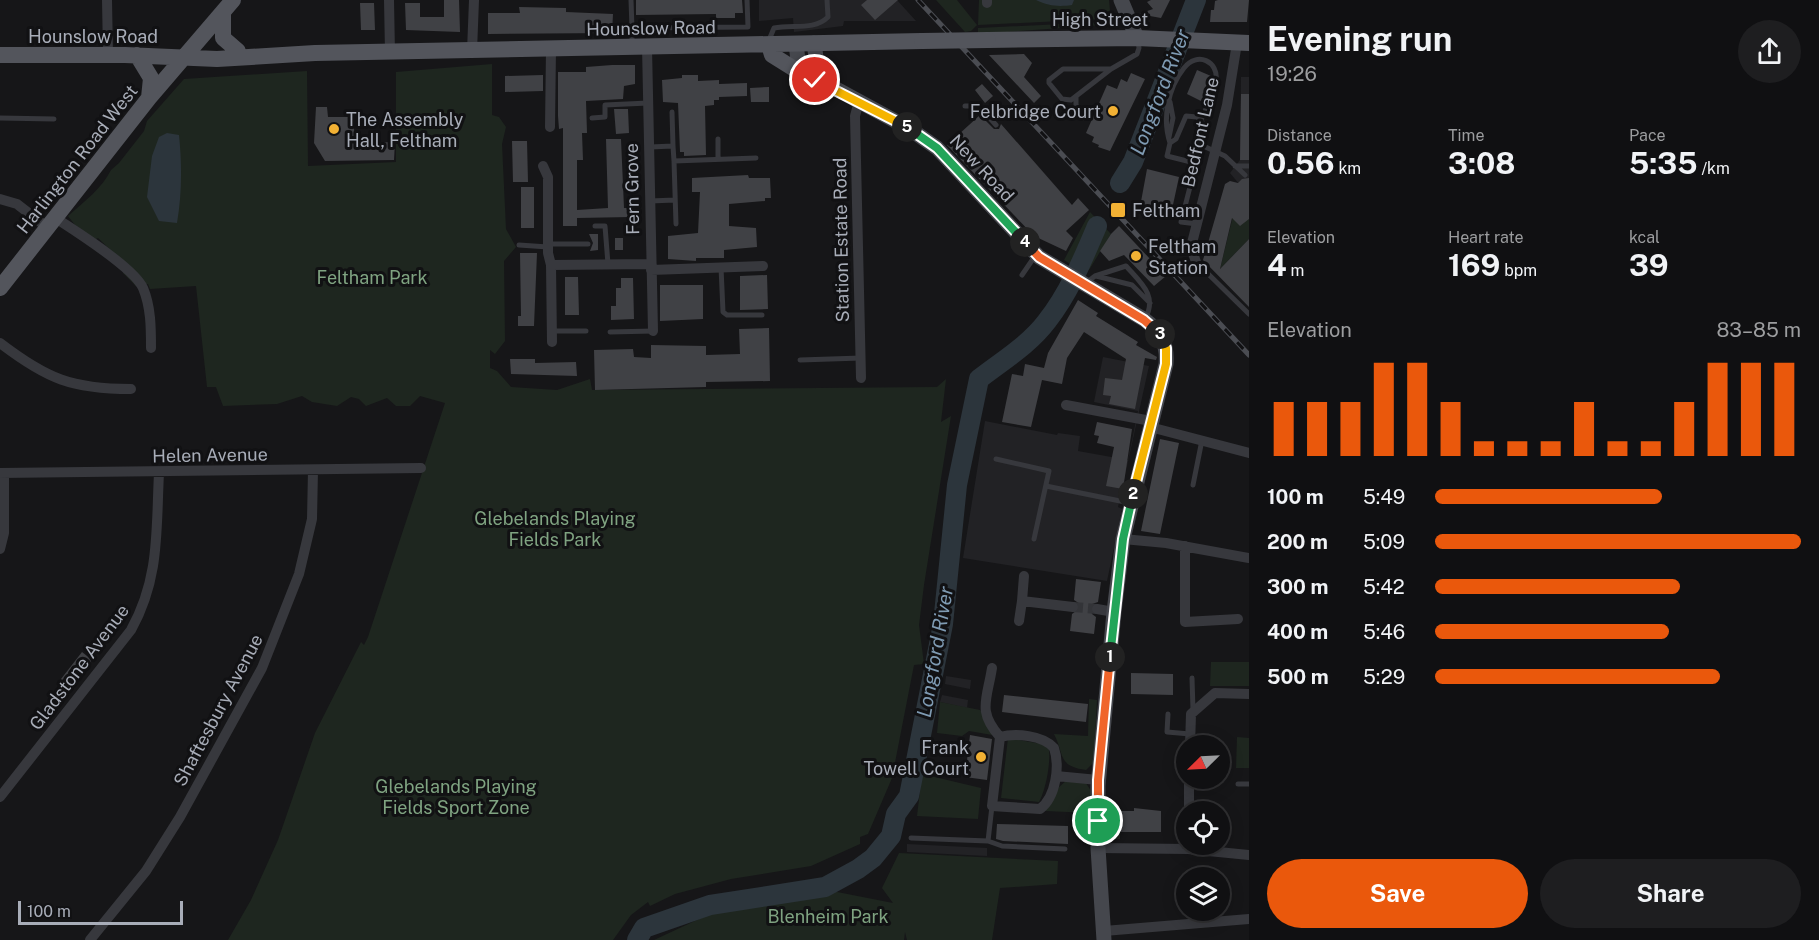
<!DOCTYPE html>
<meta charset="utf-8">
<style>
:root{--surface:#101012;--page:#1e1e20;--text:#f1f3f6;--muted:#9c9d9f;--line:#303032;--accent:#ea580c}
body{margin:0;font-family:"Public Sans",sans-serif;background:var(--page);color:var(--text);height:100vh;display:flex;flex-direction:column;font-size:22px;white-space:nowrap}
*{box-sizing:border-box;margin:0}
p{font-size:20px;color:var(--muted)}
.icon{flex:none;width:33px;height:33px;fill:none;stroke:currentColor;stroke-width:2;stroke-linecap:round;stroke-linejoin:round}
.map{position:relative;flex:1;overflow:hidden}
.panel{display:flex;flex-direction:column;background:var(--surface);width:570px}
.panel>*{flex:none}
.needle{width:39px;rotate:246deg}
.controls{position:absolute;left:1176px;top:735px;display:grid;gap:12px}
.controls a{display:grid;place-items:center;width:54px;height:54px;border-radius:50%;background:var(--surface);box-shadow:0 3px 15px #0003,0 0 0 2px var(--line);font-size:30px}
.scale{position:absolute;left:18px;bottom:15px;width:165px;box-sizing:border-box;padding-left:6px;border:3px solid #a8adb8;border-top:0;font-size:16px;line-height:21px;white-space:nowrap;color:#a8adb8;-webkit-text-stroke:4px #111113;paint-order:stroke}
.pin{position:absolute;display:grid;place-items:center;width:51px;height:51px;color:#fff;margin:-26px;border:3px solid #fff;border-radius:50%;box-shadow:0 2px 6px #0007}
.km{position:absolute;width:30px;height:30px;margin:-15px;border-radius:50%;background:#222;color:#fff;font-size:16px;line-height:30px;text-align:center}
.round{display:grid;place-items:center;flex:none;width:63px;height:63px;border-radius:32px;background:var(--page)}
.headline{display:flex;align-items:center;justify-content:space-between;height:102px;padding:0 18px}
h1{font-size:33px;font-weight:700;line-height:45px}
.metrics{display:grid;grid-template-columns:repeat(3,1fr);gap:9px;height:102px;padding:6px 18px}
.metrics div{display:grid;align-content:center}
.metrics b{font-size:30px;font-weight:700}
.metrics small{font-size:16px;font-weight:400}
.metrics p{font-size:16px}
.chart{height:168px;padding:12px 18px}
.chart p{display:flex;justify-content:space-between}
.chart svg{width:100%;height:108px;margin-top:6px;stroke:var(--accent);stroke-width:6}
.cta{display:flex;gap:12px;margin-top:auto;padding:12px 18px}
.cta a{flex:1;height:69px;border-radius:36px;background:var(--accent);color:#fff;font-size:24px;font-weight:700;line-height:69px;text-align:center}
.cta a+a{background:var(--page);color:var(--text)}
ul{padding:0 18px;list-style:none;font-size:20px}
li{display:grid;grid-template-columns:96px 72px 1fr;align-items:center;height:45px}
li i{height:15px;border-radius:8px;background:var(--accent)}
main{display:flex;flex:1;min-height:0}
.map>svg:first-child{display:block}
.built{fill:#222225}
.green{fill:#1e261f}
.water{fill:#2c353c}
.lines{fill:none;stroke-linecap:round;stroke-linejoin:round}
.river{stroke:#2c353c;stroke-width:20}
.building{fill:#404145}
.minor-tunnel{stroke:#333438;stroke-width:10;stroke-dasharray:10 5;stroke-linecap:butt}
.service{stroke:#37383d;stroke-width:5}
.minor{stroke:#37383d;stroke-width:10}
.secondary{stroke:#45474d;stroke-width:15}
.primary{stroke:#53555c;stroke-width:16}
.rail-casing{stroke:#4a4c52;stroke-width:5}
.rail{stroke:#111113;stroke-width:3;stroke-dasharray:9;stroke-linecap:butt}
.primary-bridge{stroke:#53555c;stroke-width:16}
.split-1-casing{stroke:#fff;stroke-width:12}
.split-2-casing{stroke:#fff;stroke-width:12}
.split-3-casing{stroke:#fff;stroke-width:12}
.split-4-casing{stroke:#fff;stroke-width:12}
.split-5-casing{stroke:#fff;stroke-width:12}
.split-6-casing{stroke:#fff;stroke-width:12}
.split-1{stroke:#f0652b;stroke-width:8}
.split-2{stroke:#22a559;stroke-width:8}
.split-3{stroke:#f5b400;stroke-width:8}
.split-4{stroke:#f0652b;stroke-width:8}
.split-5{stroke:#22a559;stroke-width:8}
.split-6{stroke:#f5b400;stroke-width:8}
.poi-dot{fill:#f2b134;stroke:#111113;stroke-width:2}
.labels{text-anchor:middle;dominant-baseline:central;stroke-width:6;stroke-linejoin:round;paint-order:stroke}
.street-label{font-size:18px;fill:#a8adb8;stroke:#111113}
.poi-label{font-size:18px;fill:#a8adb8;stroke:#111113;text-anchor:start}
.park-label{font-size:18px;fill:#7fa381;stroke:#111113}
.water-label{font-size:20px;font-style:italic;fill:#7f9bb3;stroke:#111113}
</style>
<main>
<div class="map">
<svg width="1249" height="940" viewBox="0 0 1249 940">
<rect width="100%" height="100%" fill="#161618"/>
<path class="built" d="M759 0H897L916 21H844L843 26 794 32 793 18 759 21Z
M1241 77H1249V196L1230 173 1240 160Z
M1103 357 1149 366 1118 507 1122 509 1107 581 963 558 985 421 1057 435 1058 433 1080 436 1078 451 1128 460 1138 411 1094 402Z
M946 676 971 680 970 689 945 684Z
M942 695 968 700 967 708 940 702Z
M907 844 987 848V856L907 852Z"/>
<path class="green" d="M936 0H957L977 25 971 31 965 32Z
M979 0H1109L1110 11 1102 19 978 25Z
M1104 22V25L978 34V28Z
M492 64V115L499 117 506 127 502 144 506 229 516 247 504 261 505 341 495 354 490 350V368L497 371 511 387 557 390 590 379 592 390 937 387 946 379 941 422 951 416 924 585 919 625 924 664 914 665 892 778 868 834 860 837V844L811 866 731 879 675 894 650 906 648 902 631 915 613 940H228L251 900 278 840 315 733 361 642 364 645 368 637 445 403 420 396 410 406H396L387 398 366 406 359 399 351 397 337 406 312 402 302 396 277 404 223 406 216 387H207L196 286 150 289 148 284 136 286 123 273V262L98 238 95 240 75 225 68 216C85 201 102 188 111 170L119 163 144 131 147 121 184 79 307 71 308 166 396 162V72Z
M1236 204 1249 219V239L1220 269Z
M1090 212 1111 234 1089 270 1081 271 1064 260Z
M1211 662H1249V686H1210Z
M1089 699 1097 700 1094 762 1086 770C1057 766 1065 755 1054 734L1088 736Z
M940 702 980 710 998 736 969 731 962 736 937 733Z
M1237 737 1249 738V768H1236Z
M1008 738 1048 745C1052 758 1046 790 1039 802L1001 798Z
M922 774 981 788 978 819 917 816Z
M1066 781 1086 783 1091 791V813L1045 811 1059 787Z
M1109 809H1121L1120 839H1110Z
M899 853 1058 861 1057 884 1000 888 992 940H907L905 932 904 940H654L712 913 827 890 893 903 882 888Z"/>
<path class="water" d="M1036 0H1074L1072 5C1058 7 1049 6 1036 0Z
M167 133 179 135C182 164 182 194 177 223L159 221 147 197 152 156 159 137Z"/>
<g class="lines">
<path class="river" d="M1120 183 1133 162 1196 0
M637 940 644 928 710 905 825 887 858 869 873 858 891 836 896 814 909 796 943 624 957 485 979 379C1002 361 1029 345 1047 321 1069 293 1083 259 1097 226"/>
</g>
<path class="building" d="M444 0H459L460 32 406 30 405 3H420V17H444Z
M636 0H742L743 13H735V18H716V14L636 15Z
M867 0H898L875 20 861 5Z
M1151 0H1170L1161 18 1139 14 1153 9 1147 2Z
M1218 0H1249L1247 22H1210L1211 10H1214L1215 1Z
M360 3H374L375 30H361Z
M519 7 566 8V12L613 14 612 33 488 34V13H520Z
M1024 54 1032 63 1024 77 1041 96 1034 103 989 55Z
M612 65H635V84L624 86 623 99 586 101 587 133H582L583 160H577V210L608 208 606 139H621L624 208H631V217L577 218V226H563V128L559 129 558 116V72H586V67Z
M1197 70 1211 76 1203 102 1187 94Z
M1131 73 1145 79 1110 151 1098 147 1099 145 1092 142 1094 137 1086 133 1107 85 1117 89 1121 79 1127 82Z
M543 75V91L505 92V76Z
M682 75H698V81L719 80V84L747 83V96L719 97V100H714V105L705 106 706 155 684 156V152H680L678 103 663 102 662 80 682 78Z
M982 84 993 96 985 103 975 90Z
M769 87V102H751L750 88Z
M1241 94H1249V160H1240Z
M316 107H327L328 117H353L355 140H362V143L395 142 394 160 325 161 314 143Z
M614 109H628L629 133 616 134Z
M980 115 994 129H999L1001 124 1072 205 1078 198 1089 210 1066 231 1073 238 1066 251 1034 236 947 145Z
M512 141H527L528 182H513Z
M1147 169 1179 177 1171 214 1140 207Z
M748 175 749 178H770L771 198H765V201L729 204V226L756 228 757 247 724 250V258H696V261L668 259V236L698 233 700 192H692V178Z
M1249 178V219L1240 226 1232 218 1220 269 1249 239V307L1203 260 1225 184 1230 181 1238 183 1242 179Z
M521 187H534V228H521Z
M1119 226 1166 276 1154 286 1124 255 1109 261 1100 251 1111 234Z
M589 234H598V250L590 251 593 243Z
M615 238H623V250H615Z
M520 253H537L534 326H518V316H521Z
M767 275 768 309 740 310V276Z
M565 277H578L579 315H565Z
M621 278H633L634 319 611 320V306H616V288H621Z
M660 285H703V319L660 321Z
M1078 300 1098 313 1096 316 1138 342 1136 345 1157 357 1156 360 1145 358 1135 409 1109 404 1111 396 1103 395 1105 378 1122 380 1126 359 1084 332 1067 358 1062 384 1042 380 1031 427 1002 422 1012 374 1023 376 1025 364 1044 368 1048 353Z
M769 328 770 381 706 382V387L595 390 594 350 633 349 634 357 651 358V345L706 346V355L740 354 739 329Z
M510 359H535V363L576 362 577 376 511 374Z
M1097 422 1132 429 1123 489 1106 486 1114 447 1097 443 1099 436 1094 435Z
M1160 439 1179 443 1160 534 1141 531Z
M1076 579 1101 582 1098 602 1092 604 1090 608 1092 614 1096 617 1094 634 1070 631 1072 614 1080 608V604L1074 600Z
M82 652 92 660 72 687 61 679Z
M1131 673 1173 674V695L1131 694Z
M1004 695 1088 704 1086 722 1002 712Z
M970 735 992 739 987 780 965 777Z
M1134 808 1161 811V832H1121V811H1134Z
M997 824 1068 826V844L1003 841 996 839Z"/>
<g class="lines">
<path class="minor-tunnel" d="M1073 607 1097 609"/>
<path class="service" d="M631 0 632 28
M769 40 774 28C792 24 814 31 828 17L827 0
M632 46V28L748 27 747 0
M1111 69H1063L1049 80V83L1062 99 1071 100 1111 69 1137 54 1139 48 1138 41
M1076 97V105L1084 118
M965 106H979L996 125
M672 112 673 146
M1186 116 1197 117 1202 122 1195 163 1167 156 1170 143 1176 139Z
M0 118 54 119
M592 118 605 117V105L648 103
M1169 137 1173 118 1170 102
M1170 143C1162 119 1168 88 1184 68 1197 51 1219 61 1216 81 1214 94 1206 108 1201 120
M1199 144 1225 156 1245 175
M650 147 673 146 674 161 756 158
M718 159V139
M674 161 676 224
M1235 166H1249
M1191 183 1181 222 1197 224
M650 201 675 200
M595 226H605L608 264
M549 244H588
M519 245 548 247
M1196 262 1249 314
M721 267 723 312 727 315H762
M1022 275 1035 256
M1096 276 1132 285 1150 303
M1086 283 1095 276 1126 266C1141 283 1158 296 1145 319
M553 331H586
M610 332 653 331
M800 360 861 358
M996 459 1049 471 1034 539
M1193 485 1202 440
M1046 486 1130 503
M1192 678 1193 710
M1168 714 1167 732 1190 734
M1238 784H1249
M911 838 988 841 992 806
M988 841 1002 846 1065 849"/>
<path class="minor" d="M107 0 108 54
M389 0 390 53
M987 0V3
M647 47 653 331
M472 51 474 0
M859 101 855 116 861 378
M550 127 551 49
M543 166 548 177V253L551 265 552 342
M0 199 17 204 48 228
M57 219C77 232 134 268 143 288 151 307 151 328 151 348
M1196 262 1191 247 1227 105 1237 43
M551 265 651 264
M651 270 763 266
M0 343C47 379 72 389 131 389
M1066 405 1151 421
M1150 427 1249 453
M0 473 421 468
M1123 539 1166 543 1249 558
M1185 546V622L1238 619
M0 549 4 533V474
M1024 576 1022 601 1073 607
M1097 609 1114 612
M1019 621 1022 601
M992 668C987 700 977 711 1000 737L992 806 1040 809C1056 797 1060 766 1054 748 1043 735 1015 733 1000 737
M1190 746 1191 714 1215 693 1249 694
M1056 776 1098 780
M0 797 131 630C160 578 156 530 159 473
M1189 812V778
M1098 848 1188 849 1249 855
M1104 931 1249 919
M90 940 146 871 180 817 262 668 299 574 312 519 313 470"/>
<path class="secondary" d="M1121 0 1137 38
M814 43 818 72 828 84
M796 44 799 68 804 75 829 85 910 129 937 148 1039 257 1145 320C1160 331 1168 344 1166 364L1123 539 1114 612 1098 786V848L1104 940"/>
<path class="primary" d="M223 13V38L238 51
M988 40 1137 38 1249 43
M769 45 772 55 804 75
M0 55H125L217 59 315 53 922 41
M137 55 151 78 149 98
M0 288 149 98 233 0"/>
<g class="rail-casing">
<path id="rail" d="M918 0 1249 355"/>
</g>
<use href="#rail" class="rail"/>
<path class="primary-bridge" d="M922 41 988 40"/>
</g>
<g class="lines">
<g class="split-1-casing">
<path id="split-1" d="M1098 821V780L1110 657"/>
</g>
<g class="split-2-casing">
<path id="split-2" d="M1110 657 1123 539 1133 494"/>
</g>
<g class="split-3-casing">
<path id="split-3" d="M1133 494 1166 364V348L1160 334"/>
</g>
<g class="split-4-casing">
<path id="split-4" d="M1025 242 1039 257 1144 320 1160 334"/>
</g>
<g class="split-5-casing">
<path id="split-5" d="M907 127 937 148 1025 242"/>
</g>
<g class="split-6-casing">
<path id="split-6" d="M815 80 907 127"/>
</g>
<use href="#split-1" class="split-1"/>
<use href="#split-2" class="split-2"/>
<use href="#split-3" class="split-3"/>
<use href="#split-4" class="split-4"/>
<use href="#split-5" class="split-5"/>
<use href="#split-6" class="split-6"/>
</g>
<g class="poi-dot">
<circle cx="1113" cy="111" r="6"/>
<circle cx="334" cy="129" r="6"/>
<rect x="1110" y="202" width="16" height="16" rx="3"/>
<circle cx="1136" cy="256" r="6"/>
<circle cx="981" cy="757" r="6"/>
</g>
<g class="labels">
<g class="street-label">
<text x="1100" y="19">High Street</text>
<text transform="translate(651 28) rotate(-1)">Hounslow Road</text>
<text x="93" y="36">Hounslow Road</text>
<text transform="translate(1200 132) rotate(-77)">Bedfont Lane</text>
<text transform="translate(77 159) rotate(-52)">Harlington Road West</text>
<text transform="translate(982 168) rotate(47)">New Road</text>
<text transform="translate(632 189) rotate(-91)">Fern Grove</text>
<text transform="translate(841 240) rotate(-91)">Station Estate Road</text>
<text transform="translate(210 455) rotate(-1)">Helen Avenue</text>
<text transform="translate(79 667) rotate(-53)">Gladstone Avenue</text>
<text transform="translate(218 710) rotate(-62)">Shaftesbury Avenue</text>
</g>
<g class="poi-label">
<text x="1101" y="111" text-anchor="end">Felbridge Court</text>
<text x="346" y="119">The Assembly<tspan x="346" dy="21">Hall, Feltham</tspan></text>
<text x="1132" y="210">Feltham</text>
<text x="1148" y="246">Feltham<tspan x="1148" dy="21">Station</tspan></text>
<text x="969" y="747" text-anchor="end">Frank<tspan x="969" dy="21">Towell Court</tspan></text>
</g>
<g class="park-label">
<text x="372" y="277">Feltham Park</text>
<text x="555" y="518">Glebelands Playing<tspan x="555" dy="21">Fields Park</tspan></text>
<text x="456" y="786">Glebelands Playing<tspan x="456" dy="21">Fields Sport Zone</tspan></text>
<text x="828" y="916">Blenheim Park</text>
</g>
<g class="water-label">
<text transform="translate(1160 92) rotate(-69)">Longford River</text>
<text transform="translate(935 652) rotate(-80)">Longford River</text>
</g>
</g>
</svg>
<div class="controls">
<a><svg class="needle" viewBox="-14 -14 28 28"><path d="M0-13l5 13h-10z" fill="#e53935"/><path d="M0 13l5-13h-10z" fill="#9c9d9f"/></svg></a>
<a><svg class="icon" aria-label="locate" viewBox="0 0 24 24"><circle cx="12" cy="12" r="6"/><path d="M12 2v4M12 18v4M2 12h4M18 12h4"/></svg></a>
<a><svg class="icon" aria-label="layers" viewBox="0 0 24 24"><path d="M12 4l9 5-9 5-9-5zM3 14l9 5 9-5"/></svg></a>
</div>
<div class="scale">100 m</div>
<div class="pin" style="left:1098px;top:821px;background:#1e9e55"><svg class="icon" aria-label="arrive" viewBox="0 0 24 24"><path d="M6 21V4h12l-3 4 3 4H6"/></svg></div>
<div class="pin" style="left:815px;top:80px;background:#d93025"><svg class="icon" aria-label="check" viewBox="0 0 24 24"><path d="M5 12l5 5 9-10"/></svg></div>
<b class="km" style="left:1110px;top:657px">1</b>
<b class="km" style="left:1133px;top:494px">2</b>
<b class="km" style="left:1160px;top:334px">3</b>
<b class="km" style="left:1025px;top:242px">4</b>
<b class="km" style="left:907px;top:127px">5</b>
</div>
<section class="panel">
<div class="headline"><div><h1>Evening run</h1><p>19:26</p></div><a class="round"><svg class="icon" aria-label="share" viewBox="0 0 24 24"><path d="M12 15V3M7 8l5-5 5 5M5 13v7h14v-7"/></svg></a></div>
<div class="metrics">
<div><p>Distance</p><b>0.56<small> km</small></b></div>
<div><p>Time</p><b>3:08</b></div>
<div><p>Pace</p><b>5:35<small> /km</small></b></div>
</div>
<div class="metrics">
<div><p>Elevation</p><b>4<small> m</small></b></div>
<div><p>Heart rate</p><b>169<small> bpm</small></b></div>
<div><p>kcal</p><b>39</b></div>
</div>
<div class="chart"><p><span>Elevation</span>83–85 m</p>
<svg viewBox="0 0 160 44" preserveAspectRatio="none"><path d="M5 44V22M15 44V22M25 44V22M35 44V6M45 44V6M55 44V22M65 44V38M75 44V38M85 44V38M95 44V22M105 44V38M115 44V38M125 44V22M135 44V6M145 44V6M155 44V6"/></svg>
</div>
<ul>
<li><b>100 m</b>5:49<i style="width:62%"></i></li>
<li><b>200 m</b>5:09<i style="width:100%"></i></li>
<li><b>300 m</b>5:42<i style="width:67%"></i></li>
<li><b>400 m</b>5:46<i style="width:64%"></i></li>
<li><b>500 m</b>5:29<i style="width:78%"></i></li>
</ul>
<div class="cta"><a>Save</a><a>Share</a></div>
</section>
</main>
